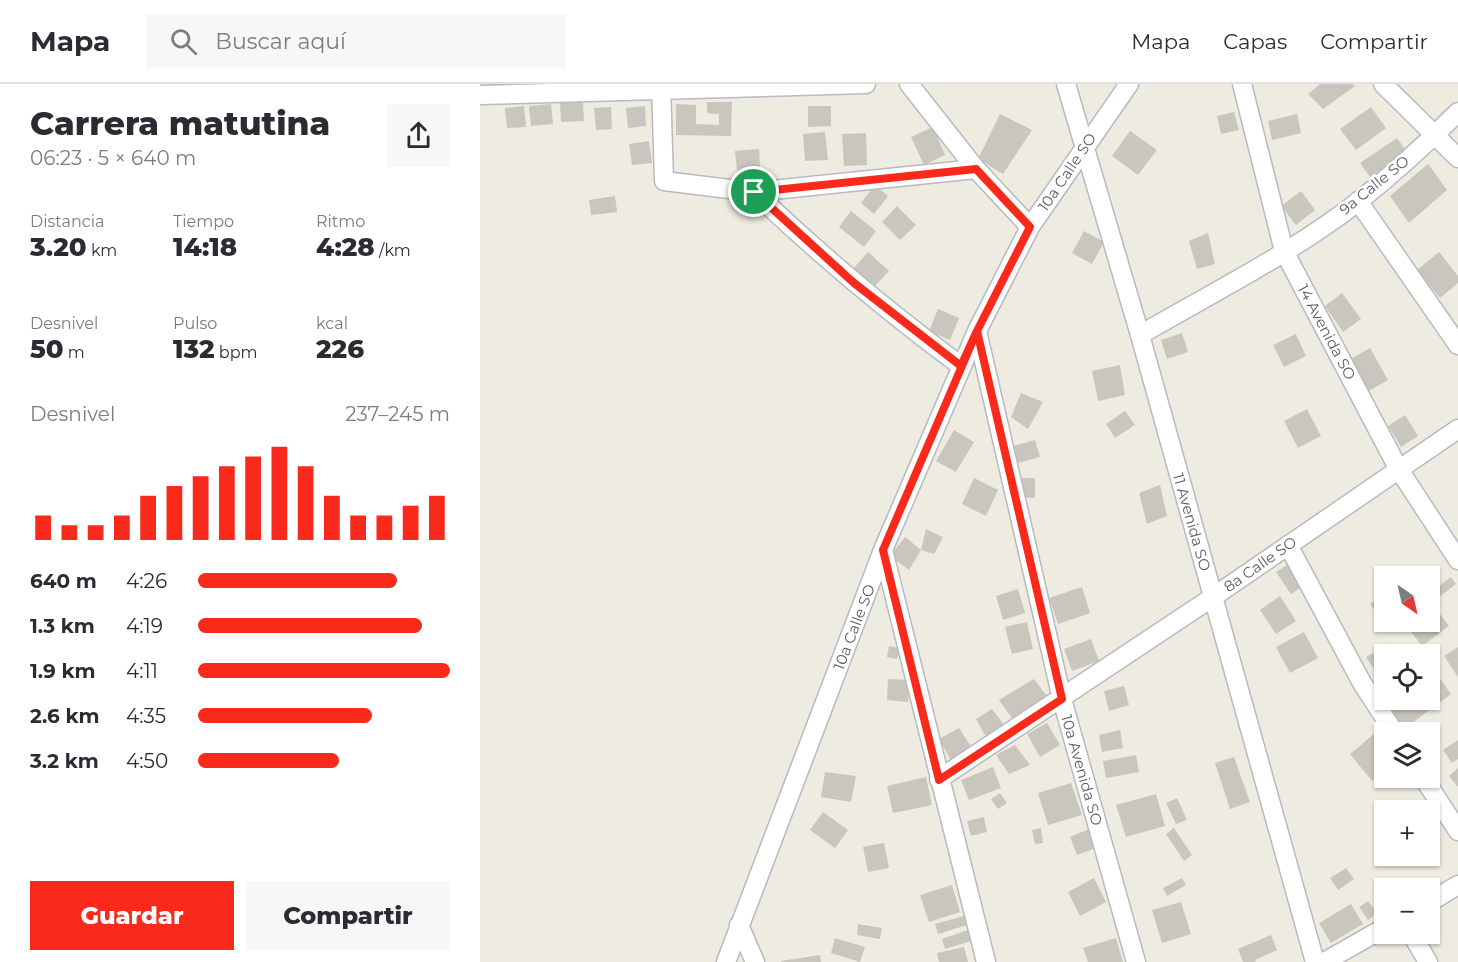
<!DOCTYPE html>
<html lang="es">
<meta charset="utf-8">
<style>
:root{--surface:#fff;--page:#f7f7f7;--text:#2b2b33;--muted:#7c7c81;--line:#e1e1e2;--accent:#f92a1c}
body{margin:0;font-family:Montserrat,sans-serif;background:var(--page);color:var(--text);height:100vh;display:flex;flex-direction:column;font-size:22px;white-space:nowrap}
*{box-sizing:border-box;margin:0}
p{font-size:20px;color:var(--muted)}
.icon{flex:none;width:33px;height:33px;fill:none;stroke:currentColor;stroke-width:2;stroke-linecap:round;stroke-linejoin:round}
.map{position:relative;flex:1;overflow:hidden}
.panel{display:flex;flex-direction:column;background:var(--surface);width:480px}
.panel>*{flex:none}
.needle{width:39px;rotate:146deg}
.tools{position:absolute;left:894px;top:482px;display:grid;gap:12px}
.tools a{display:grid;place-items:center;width:66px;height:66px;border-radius:0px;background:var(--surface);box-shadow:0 2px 4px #0004;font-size:30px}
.pin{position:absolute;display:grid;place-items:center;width:51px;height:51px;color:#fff;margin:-26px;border:3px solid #fff;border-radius:50%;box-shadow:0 2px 6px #0007}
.round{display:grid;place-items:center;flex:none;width:63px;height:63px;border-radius:0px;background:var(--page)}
.headline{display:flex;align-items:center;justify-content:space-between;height:102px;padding:0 30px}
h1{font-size:33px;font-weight:800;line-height:45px}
.figures{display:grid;grid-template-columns:repeat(3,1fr);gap:9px;height:102px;padding:6px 30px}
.figures div{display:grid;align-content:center}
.figures b{font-size:26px;font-weight:800}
.figures small{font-size:16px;font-weight:400}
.figures p{font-size:16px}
.chart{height:168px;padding:12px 30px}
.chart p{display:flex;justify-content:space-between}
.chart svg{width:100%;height:108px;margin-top:6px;stroke:var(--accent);stroke-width:6}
.primary-button{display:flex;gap:12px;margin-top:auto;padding:12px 30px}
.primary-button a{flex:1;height:69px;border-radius:0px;background:var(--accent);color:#fff;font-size:24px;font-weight:800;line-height:69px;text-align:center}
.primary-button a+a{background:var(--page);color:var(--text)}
ul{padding:0 30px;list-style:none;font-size:20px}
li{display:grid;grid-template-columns:96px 72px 1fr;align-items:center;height:45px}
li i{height:15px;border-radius:8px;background:var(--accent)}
header{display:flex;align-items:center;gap:36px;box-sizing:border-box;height:84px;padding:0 30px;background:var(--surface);border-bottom:2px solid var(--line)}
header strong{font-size:28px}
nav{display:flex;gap:33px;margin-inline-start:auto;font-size:21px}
.search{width:420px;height:54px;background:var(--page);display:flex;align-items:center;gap:15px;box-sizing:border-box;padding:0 21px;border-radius:0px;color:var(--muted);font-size:22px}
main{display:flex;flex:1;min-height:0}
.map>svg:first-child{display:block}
.building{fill:#c9c6be}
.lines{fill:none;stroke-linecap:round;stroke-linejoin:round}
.minor-casing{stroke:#b7babf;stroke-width:21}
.minor{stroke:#fff;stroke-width:18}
.route-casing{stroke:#fff;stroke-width:12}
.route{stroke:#f92a1c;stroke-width:8}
.labels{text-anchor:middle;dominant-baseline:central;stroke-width:5;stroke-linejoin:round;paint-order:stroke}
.street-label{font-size:15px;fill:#5a5e64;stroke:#fff}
</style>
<header>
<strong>Mapa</strong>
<div class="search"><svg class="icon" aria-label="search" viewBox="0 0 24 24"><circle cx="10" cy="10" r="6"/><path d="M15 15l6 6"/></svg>Buscar aquí</div>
<nav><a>Mapa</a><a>Capas</a><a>Compartir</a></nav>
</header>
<main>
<section class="panel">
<div class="headline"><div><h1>Carrera matutina</h1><p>06:23 · 5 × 640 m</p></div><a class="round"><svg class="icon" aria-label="share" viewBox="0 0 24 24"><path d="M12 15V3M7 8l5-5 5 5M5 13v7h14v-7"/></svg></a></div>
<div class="figures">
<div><p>Distancia</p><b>3.20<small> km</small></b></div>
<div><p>Tiempo</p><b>14:18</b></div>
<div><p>Ritmo</p><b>4:28<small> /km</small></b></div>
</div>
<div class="figures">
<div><p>Desnivel</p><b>50<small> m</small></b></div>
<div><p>Pulso</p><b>132<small> bpm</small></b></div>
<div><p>kcal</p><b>226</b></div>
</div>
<div class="chart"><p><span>Desnivel</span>237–245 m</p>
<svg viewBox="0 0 160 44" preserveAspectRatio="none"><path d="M5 44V34M15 44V38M25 44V38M35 44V34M45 44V26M55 44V22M65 44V18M75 44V14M85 44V10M95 44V6M105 44V14M115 44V26M125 44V34M135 44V34M145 44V30M155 44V26"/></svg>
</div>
<ul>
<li><b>640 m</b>4:26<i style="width:79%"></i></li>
<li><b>1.3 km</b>4:19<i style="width:89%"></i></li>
<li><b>1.9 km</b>4:11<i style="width:100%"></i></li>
<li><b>2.6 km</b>4:35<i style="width:69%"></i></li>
<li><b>3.2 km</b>4:50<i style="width:56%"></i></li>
</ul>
<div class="primary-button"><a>Guardar</a><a>Compartir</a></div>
</section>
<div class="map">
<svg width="978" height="878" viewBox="0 0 978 878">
<rect width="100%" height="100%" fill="#eeebe1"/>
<path class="building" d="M840 0H873L875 2 843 25 828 10Z
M103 18 104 37 81 38 80 19Z
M227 18H252L251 52 196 51V20L216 21V40L239 41V30L227 29Z
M71 20 73 40 51 42 49 22Z
M44 22 46 43 27 44 25 24Z
M165 22 166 42 148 44 146 24Z
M328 22H351V42L328 43Z
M131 23 132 45 116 46 114 24Z
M891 23 906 44 876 66 860 45Z
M754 28 759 46 741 50 737 32Z
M520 30 552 46 523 90 498 75Z
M817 30 821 49 792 56 788 37Z
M453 43 465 71 444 81 431 53Z
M650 47 677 66 658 91 632 72Z
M345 48 348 76 325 77 323 50Z
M386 49 387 81 364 82 362 50Z
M917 54 927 68 890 93 880 79Z
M169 57 172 79 152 81 149 60Z
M279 65 280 83 257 86 255 67Z
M948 80 967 106 929 139 910 112Z
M395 101 408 112 394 130 381 119Z
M821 107 835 126 816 141 801 122Z
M135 112 137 128 111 131 109 116Z
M417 122 436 141 420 156 402 138Z
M371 127 396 147 384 163 359 143Z
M604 147 624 158 612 180 592 169Z
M728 149 735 180 717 185 709 157Z
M388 168 409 187 393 204 373 185Z
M959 168 978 192V199L960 214 937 186Z
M862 209 881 235 863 248 845 222Z
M458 225 479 234 470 256 449 247Z
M702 249 708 268 687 275 681 256Z
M816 250 826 272 804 283 793 261Z
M890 264 908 296 887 308 869 276Z
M640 281 645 311 618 317 612 287Z
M541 309 563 318 548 345 531 333Z
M827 325 841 352 818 364 804 337Z
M645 327 655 341 635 354 626 340Z
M925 331 938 352 921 363 908 342Z
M474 346 494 358 476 388 456 377Z
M555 356 560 373 535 380 530 363Z
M494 394 518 406 506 432 482 420Z
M540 394H555V414L539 413Z
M680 401 687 432 667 440 659 409Z
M446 445 463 453 454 470 441 466 429 486 410 472 425 453 441 466Z
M810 479 825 501 811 510 796 488Z
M971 493 976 500 950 520V509Z
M602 503 610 529 578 540 569 514Z
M538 505 545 529 523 536 516 512Z
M800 512 816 537 796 550 780 526Z
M901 513 904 518V535L902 537 890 520Z
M954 522 969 542 942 562 927 543 934 537H950V525Z
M547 538 553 565 532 570 525 543Z
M824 548 838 574 810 589 796 563Z
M611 555 619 577 592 587 584 565Z
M910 559 917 570H904V594L901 596 886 573Z
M409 562 419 564 417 575 407 573Z
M978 563V593L964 572Z
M950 581 971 610 924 645 902 615H950Z
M408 595 430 596 428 618 407 616Z
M554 595 569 615 534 637 519 616Z
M644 602 649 621 629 627 624 607Z
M512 625 525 642 506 653 496 635Z
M567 639 580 661 560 673 547 650Z
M479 644 492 664 472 678 459 655Z
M640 646 643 664 622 668 619 651Z
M894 650 904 663V686L892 697 870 670Z
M978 656V675L972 679 963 666Z
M535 661 550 681 529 690 516 671Z
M656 671 659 688 626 694 623 677Z
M754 673 770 718 750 725 735 679Z
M513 683 521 704 489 716 481 696Z
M978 684V703L969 692Z
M345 688 376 692 371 718 341 713Z
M446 693 452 721 413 729 407 702Z
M591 699 602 731 568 741 558 709Z
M520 709 527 719 518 725 511 715Z
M676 710 685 742 646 753 636 721Z
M697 714 707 736 696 740 686 719Z
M343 728 368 746 355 764 330 746Z
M504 733 507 748 491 752 487 737Z
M561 744 563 759 555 760 552 746Z
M694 744 712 771 704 777 686 750Z
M609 745 616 764 597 771 590 753Z
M404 759 409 784 388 788 383 763Z
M866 784 874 795 858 806 850 794Z
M614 794 626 818 600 832 588 808Z
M702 794 706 801 687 812 683 804Z
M472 801 480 828 449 838 440 811Z
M888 817 897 829 888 836 879 823Z
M701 818 711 850 682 859 672 826Z
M871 820 883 840 851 859 839 839Z
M484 832 487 841 458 850 455 840Z
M378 840 402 844 400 855 377 851Z
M488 846 491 857 465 865 462 855Z
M791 851 797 866 775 876 776 878H763L758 865Z
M355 854 385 863 380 878 351 869Z
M636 854 643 878H608L603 864Z
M484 863 488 878H459L457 869Z
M340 871 341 878H301V877Z"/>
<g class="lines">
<g class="minor-casing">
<path id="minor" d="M181 0 184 97 274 108 496 85
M429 0 496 85 550 143
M586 0 660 251 835 878
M762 0 804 167 918 384 978 476
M903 0 978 74
M0 11 386 0
M274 108C340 171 408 228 481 282
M878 117 978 261
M497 247 582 615 656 878
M660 251C732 209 814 168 879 117 914 89 947 59 978 28
M808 461 882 599 914 648
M403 466 506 878
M943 693 978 747
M459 695 733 513 978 345
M950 818 978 801
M259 841 275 878
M931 849 948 878
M246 878 403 466 497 247 550 143 649 0
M844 878 904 844"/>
</g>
<use href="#minor" class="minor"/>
</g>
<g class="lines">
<g class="route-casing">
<path id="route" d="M274 108 374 199 481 282 497 247 582 615 459 696 403 466 497 247 550 143 496 85 274 108"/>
</g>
<use href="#route" class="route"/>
</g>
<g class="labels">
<g class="street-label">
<text transform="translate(587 88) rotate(-56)">10a Calle SO</text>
<text transform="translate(894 101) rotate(-39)">9a Calle SO</text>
<text transform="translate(847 248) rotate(62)">14 Avenida SO</text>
<text transform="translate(712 438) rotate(74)">11 Avenida SO</text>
<text transform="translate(780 480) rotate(-35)">8a Calle SO</text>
<text transform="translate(374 543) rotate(-69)">10a Calle SO</text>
<text transform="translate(602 686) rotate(74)">10a Avenida SO</text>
</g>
</g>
</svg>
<div class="tools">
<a><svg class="needle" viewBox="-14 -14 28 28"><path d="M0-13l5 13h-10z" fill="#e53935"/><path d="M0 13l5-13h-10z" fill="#7c7c81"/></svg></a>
<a><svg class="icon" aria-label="locate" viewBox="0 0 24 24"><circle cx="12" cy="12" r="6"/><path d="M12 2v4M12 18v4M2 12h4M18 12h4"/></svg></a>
<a><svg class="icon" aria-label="layers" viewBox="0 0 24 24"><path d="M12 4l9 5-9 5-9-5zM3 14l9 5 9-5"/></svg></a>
<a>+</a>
<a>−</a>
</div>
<div class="pin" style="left:274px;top:108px;background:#1e9e55"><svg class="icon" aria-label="arrive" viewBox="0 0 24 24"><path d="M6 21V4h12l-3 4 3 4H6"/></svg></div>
</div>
</main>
